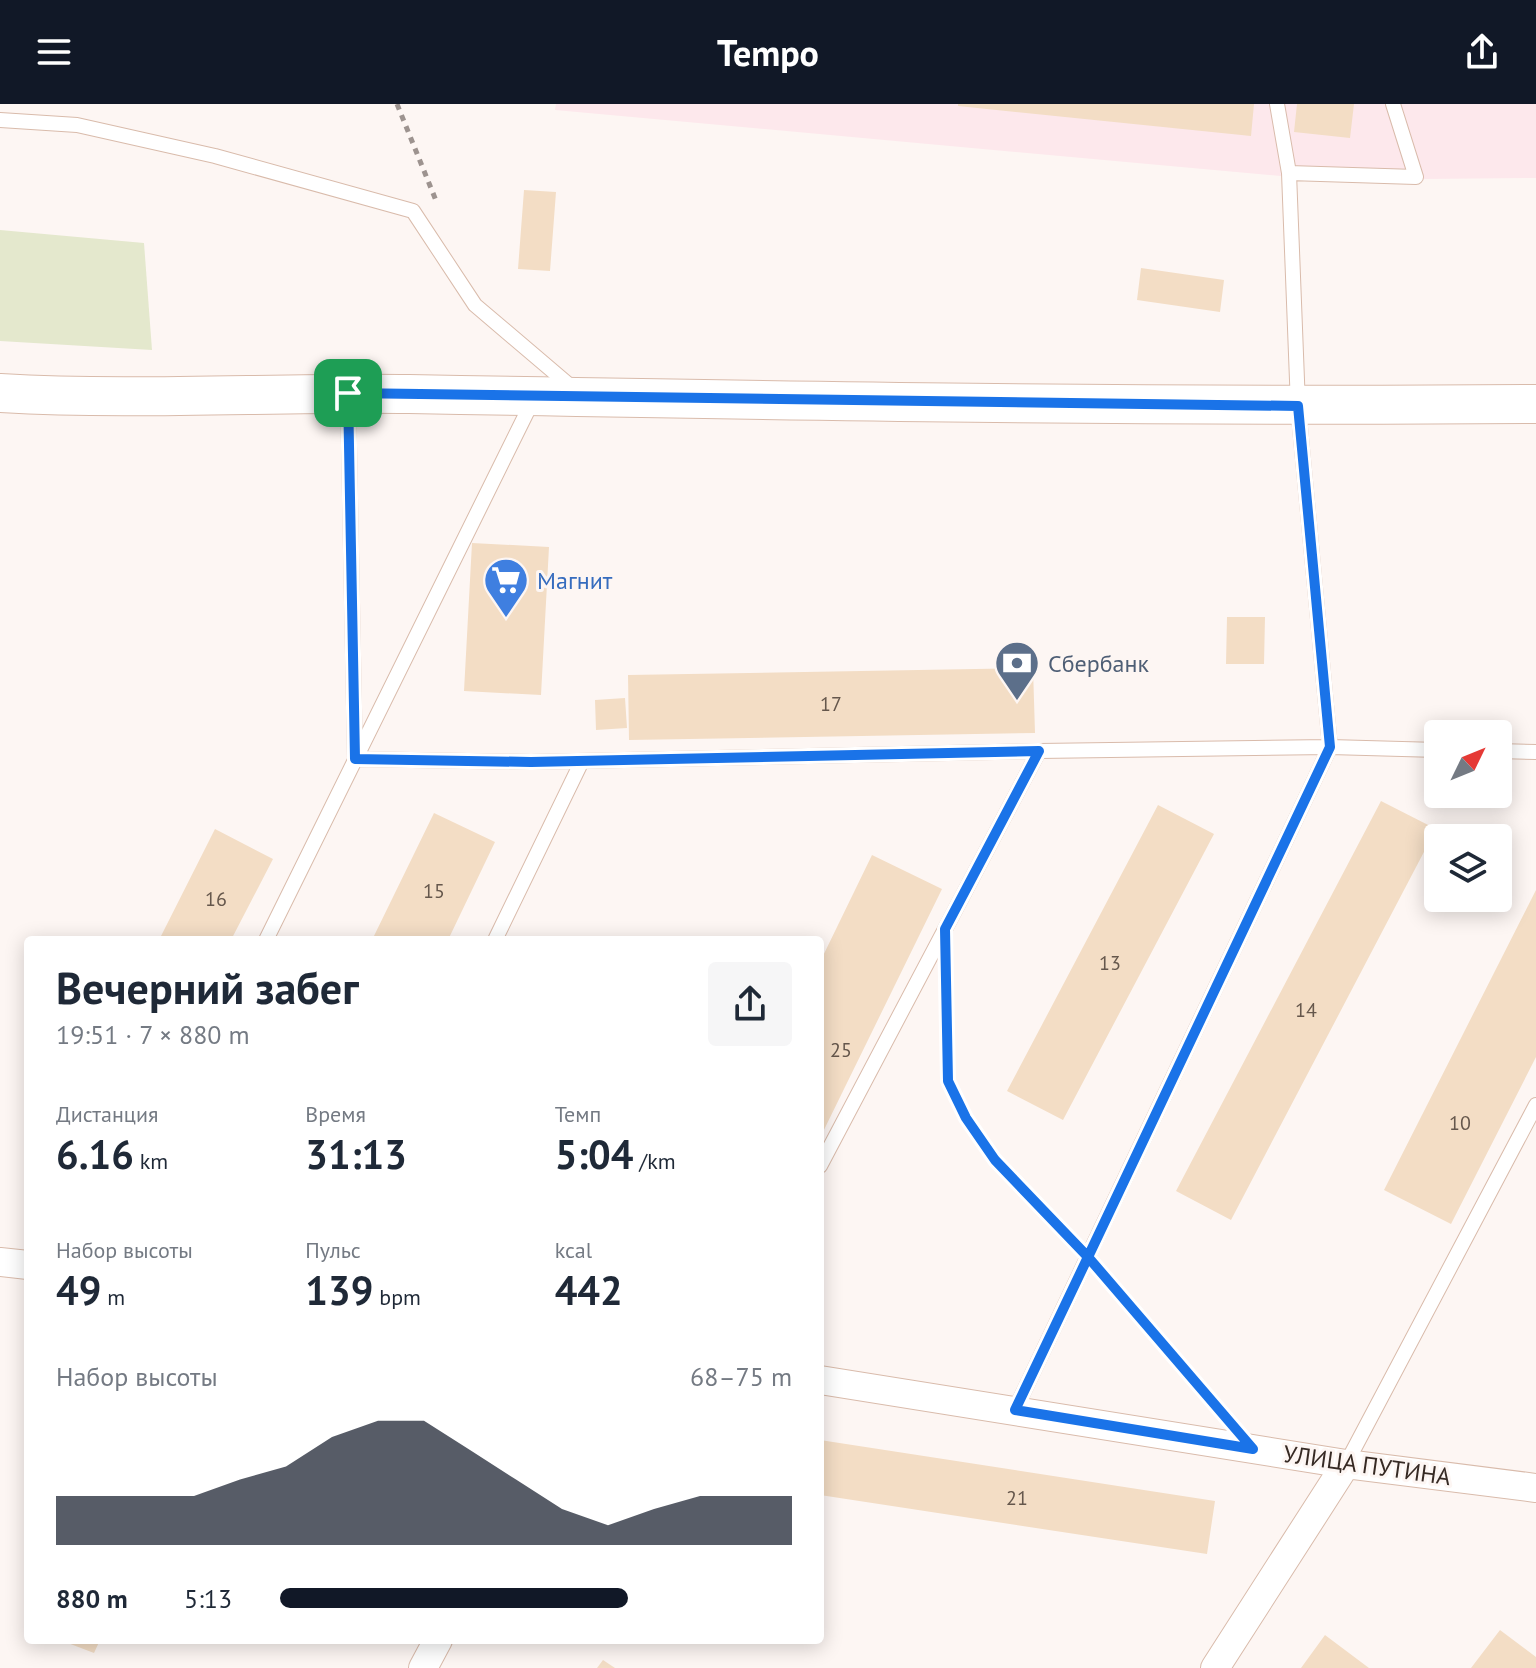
<!DOCTYPE html>
<html lang="ru">
<meta charset="utf-8">
<style>
:root{--surface:#fff;--page:#f6f6f7;--text:#1f2937;--muted:#747a83;--accent:#111827}
body{margin:0;font-family:"PT Sans",sans-serif;background:var(--page);color:var(--text);height:100vh;display:flex;flex-direction:column;font-size:30px;white-space:nowrap}
*{box-sizing:border-box;margin:0}
p{font-size:26px;color:var(--muted)}
.icon{flex:none;width:44px;height:44px;fill:none;stroke:currentColor;stroke-width:2;stroke-linecap:round;stroke-linejoin:round}
.map{position:relative;flex:1;overflow:hidden}
.sheet{position:absolute;left:24px;top:832px;width:800px;height:708px;display:flex;flex-direction:column;background:var(--surface);border-radius:8px;box-shadow:0 4px 20px #0003}
.sheet>*{flex:none}
.needle{width:52px;rotate:47deg}
.fabs{position:absolute;left:1424px;top:616px;display:grid;gap:16px}
.fabs a{display:grid;place-items:center;width:88px;height:88px;border-radius:8px;background:var(--surface);box-shadow:0 4px 20px #0003;font-size:40px}
.pin{position:absolute;display:grid;place-items:center;width:68px;height:68px;color:#fff;margin:-34px;border-radius:16px;box-shadow:0 4px 12px #0006}
.round{display:grid;place-items:center;flex:none;width:84px;height:84px;border-radius:8px;background:var(--page)}
.head{display:flex;align-items:center;justify-content:space-between;height:136px;padding:0 32px}
h1{font-size:44px;font-weight:600;line-height:60px}
.figures{display:grid;grid-template-columns:repeat(3,1fr);gap:12px;height:136px;padding:8px 32px}
.figures div{display:grid;align-content:center}
.figures b{font-size:40px;font-weight:600}
.figures small{font-size:22px;font-weight:400}
.figures p{font-size:22px}
.chart{height:224px;padding:16px 32px}
.chart p{display:flex;justify-content:space-between}
.chart svg{width:100%;height:144px;margin-top:8px;fill:var(--accent);opacity:.7}
ul{padding:0 32px;list-style:none;font-size:26px}
li{display:grid;grid-template-columns:128px 96px 1fr;align-items:center;height:60px}
li i{height:20px;border-radius:10px;background:var(--accent)}
header{display:flex;justify-content:space-between;align-items:center;height:104px;padding:0 32px;background:var(--accent);color:#fff;font-size:36px;font-weight:600}
.map>svg:first-child{display:block}
.industrial{fill:#fde8ec}
.green{fill:#e4e8cd}
.building{fill:#f3ddc5}
.lines{fill:none;stroke-linecap:round;stroke-linejoin:round}
.lane-casing{stroke:#d9bbab;stroke-width:16}
.street-casing{stroke:#d9bbab;stroke-width:30}
.secondary-casing{stroke:#d9bbab;stroke-width:40}
.path{stroke:#9d938f;stroke-width:5;stroke-dasharray:6 6;stroke-linecap:butt}
.lane{stroke:#fff;stroke-width:14}
.street{stroke:#fff;stroke-width:28}
.secondary{stroke:#fff;stroke-width:38}
.route-casing{stroke:#fff;stroke-width:16}
.route{stroke:#1a73e8;stroke-width:10}
.labels{text-anchor:middle;dominant-baseline:central;stroke-width:6;stroke-linejoin:round;paint-order:stroke}
.number-label{font-size:20px;fill:#65574c}
.shop-label{font-size:24px;fill:#366cbe;stroke:#fdf6f3;text-anchor:start}
.service-label{font-size:24px;fill:#4e5e75;stroke:#fdf6f3;text-anchor:start}
.street-label{font-size:24px;fill:#362a24;stroke:#fdf6f3}
</style>
<header><svg class="icon" aria-label="menu" viewBox="0 0 24 24"><path d="M4 6h16M4 12h16M4 18h16"/></svg>Tempo<svg class="icon" aria-label="share" viewBox="0 0 24 24"><path d="M12 15V3M7 8l5-5 5 5M5 13v7h14v-7"/></svg></header>
<div class="map">
<svg width="1536" height="1564" viewBox="0 0 1536 1564">
<rect width="100%" height="100%" fill="#fdf6f3"/>
<path class="industrial" d="M556 0H1536V74L1324 76 555 6Z"/>
<path class="green" d="M0 126 144 139 152 246 0 237Z"/>
<path class="building" d="M958 0H1254L1251 32 958 2Z
M1297 0H1354L1350 34 1294 28Z
M524 86 556 88 550 167 518 165Z
M1141 164 1224 176 1220 208 1137 196Z
M472 439 549 443 541 591 464 587Z
M1227 513H1265L1264 560H1226Z
M1033 564 1035 629 629 636 628 571Z
M625 594 627 624 596 626 595 596Z
M1381 697 1436 725 1231 1116 1176 1087Z
M1158 701 1214 730 1063 1016 1007 987Z
M434 709 495 738 448 836H372Z
M215 725 273 755 231 836H159Z
M872 751 942 785 820 1034V858Z
M1536 786V953L1451 1120 1384 1086Z
M820 1336 1215 1397 1207 1450 820 1391Z
M1500 1526 1536 1553V1564H1471Z
M1325 1531 1369 1564H1301Z
M60 1536H100L94 1549Z
M603 1556 615 1564H597Z"/>
<g class="lines">
<g class="lane-casing">
<path id="lane" d="M0 16 77 21 215 52 413 107 475 201 575 286
M1289 69 1416 73 1393 0
M348 289 355 655 531 658 1039 647 1330 643 1438 646
M1498 647 1536 648
M266 836 533 296
M495 836 582 657
M820 1062 1039 647
M1015 1306 1330 643 1298 302 1289 69 1277 0
M1346 1360 1536 1001"/>
</g>
<g class="street-casing">
<path id="street" d="M0 1158 28 1161
M820 1276 1346 1360 1536 1384
M423 1564 438 1536
M1215 1564 1346 1360"/>
</g>
<g class="secondary-casing">
<path id="secondary" d="M0 289C136 297 273 288 409 290 785 297 1160 303 1536 300"/>
</g>
<path class="path" d="M397 0 437 99
M946 874 948 977 966 1014 995 1056 1072 1135
M1102 1170 1224 1311"/>
<use href="#lane" class="lane"/>
<use href="#street" class="street"/>
<use href="#secondary" class="secondary"/>
</g>
<g class="lines">
<g class="route-casing">
<path id="route" d="M348 289 355 655 531 658 1039 647 945 825 948 977 966 1014 995 1056 1088 1153 1253 1345 1015 1306 1088 1153 1330 643 1298 302 348 289"/>
</g>
<use href="#route" class="route"/>
</g>
<defs>
<g id="supermarket-pin" transform="scale(2.3)"><path d="M0 17L-7.5 6A9.5 9.5 0 1 1 7.5 6Z" fill="#3f7fe0" stroke="#fdf6f3"/><path d="M-6-5.5h2.5l.6 2H6L4.5 2H-2.5L-4.4-4H-6ZM-1.5 3.2a1.3 1.3 0 1 0 .1 0ZM3 3.2a1.3 1.3 0 1 0 .1 0Z" fill="#fff"/></g>
<g id="bank-pin" transform="scale(2.3)"><path d="M0 17L-7.5 6A9.5 9.5 0 1 1 7.5 6Z" fill="#5c6f8a" stroke="#fdf6f3"/><path d="M-6-4H6V4H-6ZM0-2.3a2.3 2.3 0 1 0 0 4.6a2.3 2.3 0 1 0 0-4.6Z" fill="#fff"/></g>
</defs>
<g fill-rule="evenodd">
<use href="#supermarket-pin" x="506" y="476"/>
<use href="#bank-pin" x="1017" y="559"/>
</g>
<g class="labels">
<g class="number-label">
<text x="831" y="600">17</text>
<text x="434" y="787">15</text>
<text x="216" y="795">16</text>
<text x="1110" y="859">13</text>
<text x="1306" y="906">14</text>
<text x="841" y="946">25</text>
<text x="1460" y="1019">10</text>
<text x="1017" y="1394">21</text>
</g>
<g class="shop-label">
<text x="537" y="476">Магнит</text>
</g>
<g class="service-label">
<text x="1048" y="559">Сбербанк</text>
</g>
<g class="street-label">
<text transform="translate(1367 1361) rotate(8)">УЛИЦА ПУТИНА</text>
</g>
</g>
</svg>
<div class="fabs">
<a><svg class="needle" viewBox="-14 -14 28 28"><path d="M0-13l5 13h-10z" fill="#e53935"/><path d="M0 13l5-13h-10z" fill="#747a83"/></svg></a>
<a><svg class="icon" aria-label="layers" viewBox="0 0 24 24"><path d="M12 4l9 5-9 5-9-5zM3 14l9 5 9-5"/></svg></a>
</div>
<div class="pin" style="left:348px;top:289px;background:#1e9e55"><svg class="icon" aria-label="arrive" viewBox="0 0 24 24"><path d="M6 21V4h12l-3 4 3 4H6"/></svg></div>
<section class="sheet">
<div class="head"><div><h1>Вечерний забег</h1><p>19:51 · 7 × 880 m</p></div><a class="round"><svg class="icon" aria-label="share" viewBox="0 0 24 24"><path d="M12 15V3M7 8l5-5 5 5M5 13v7h14v-7"/></svg></a></div>
<div class="figures">
<div><p>Дистанция</p><b>6.16<small> km</small></b></div>
<div><p>Время</p><b>31:13</b></div>
<div><p>Темп</p><b>5:04<small> /km</small></b></div>
</div>
<div class="figures">
<div><p>Набор высоты</p><b>49<small> m</small></b></div>
<div><p>Пульс</p><b>139<small> bpm</small></b></div>
<div><p>kcal</p><b>442</b></div>
</div>
<div class="chart"><p><span>Набор высоты</span>68–75 m</p>
<svg viewBox="0 0 160 44" preserveAspectRatio="none"><path d="M0 44V29L10 29L20 29L30 29L40 24L50 20L60 11L70 6L80 6L90 15L100 24L110 33L120 38L130 33L140 29L150 29L160 29V44z"/></svg>
</div>
<ul>
<li><b>880 m</b>5:13<i style="width:68%"></i></li>
</ul>
</section>
</div>
